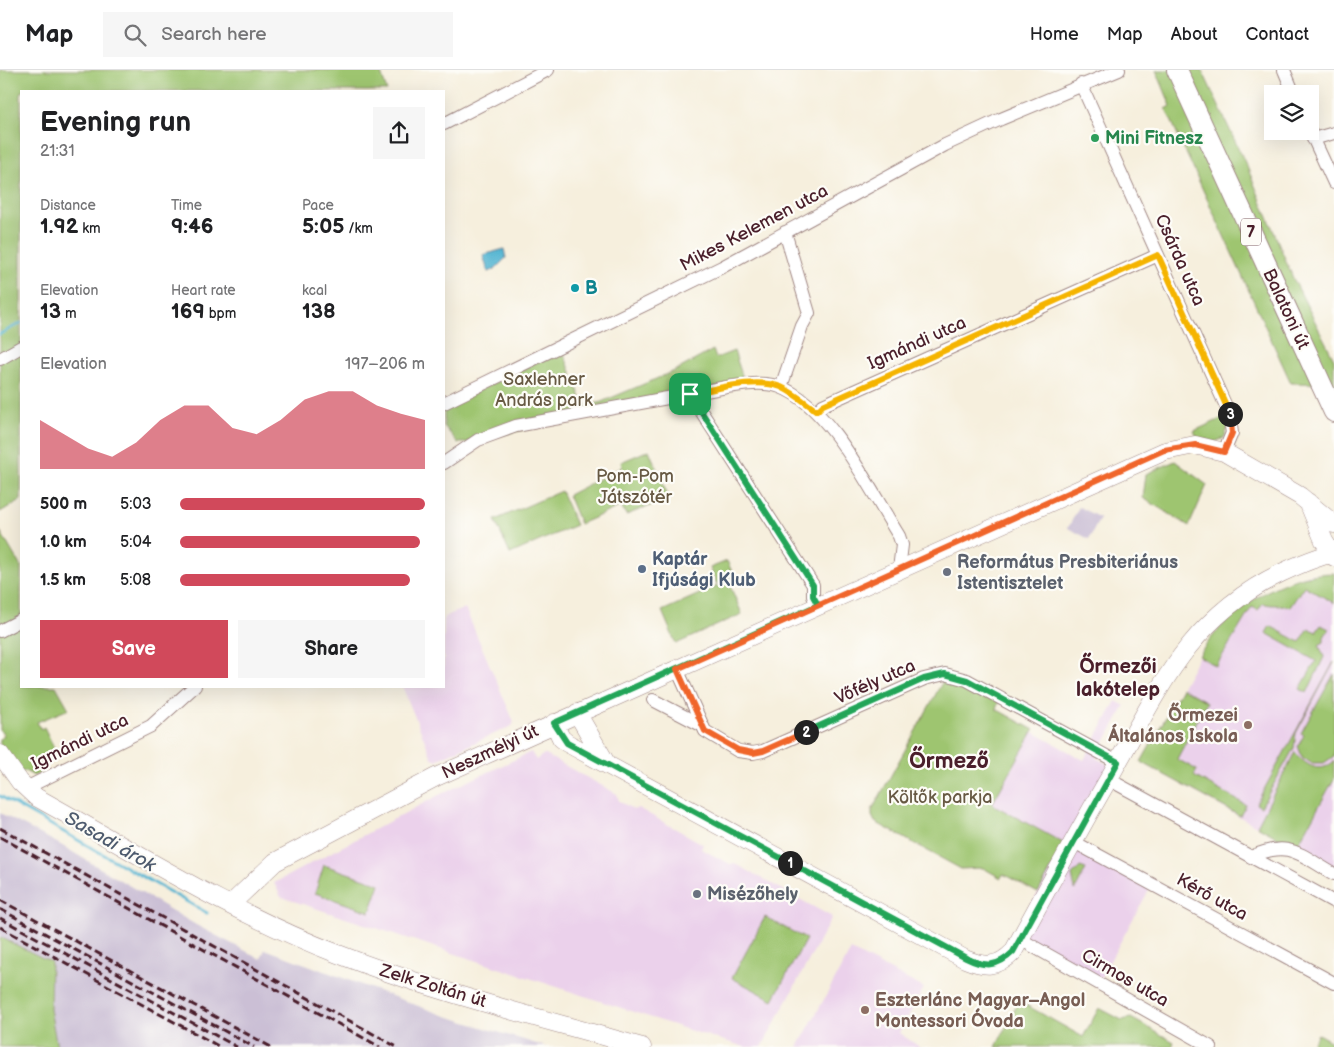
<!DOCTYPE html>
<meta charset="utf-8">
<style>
:root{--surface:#fff;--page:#f6f6f6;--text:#202124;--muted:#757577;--line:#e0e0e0;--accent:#d1495b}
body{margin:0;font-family:"Balsamiq Sans",sans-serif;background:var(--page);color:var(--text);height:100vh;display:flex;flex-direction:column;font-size:19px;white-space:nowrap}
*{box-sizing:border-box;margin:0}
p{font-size:16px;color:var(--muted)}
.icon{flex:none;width:28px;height:28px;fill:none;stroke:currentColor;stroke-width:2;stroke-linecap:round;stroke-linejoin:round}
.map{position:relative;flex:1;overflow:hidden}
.side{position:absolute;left:20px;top:20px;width:425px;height:598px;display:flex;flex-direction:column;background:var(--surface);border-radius:0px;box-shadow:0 5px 20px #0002}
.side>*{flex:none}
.controls{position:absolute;left:1264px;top:15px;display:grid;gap:10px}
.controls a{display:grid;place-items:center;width:55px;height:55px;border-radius:0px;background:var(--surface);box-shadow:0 5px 20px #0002;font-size:25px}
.pin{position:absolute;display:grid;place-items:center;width:42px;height:42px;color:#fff;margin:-21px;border-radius:10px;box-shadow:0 2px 8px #0006}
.km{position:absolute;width:25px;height:25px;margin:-12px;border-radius:50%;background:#222;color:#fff;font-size:14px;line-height:25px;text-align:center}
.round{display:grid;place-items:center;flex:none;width:52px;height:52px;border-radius:0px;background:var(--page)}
.overview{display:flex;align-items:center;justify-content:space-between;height:85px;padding:0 20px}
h1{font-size:28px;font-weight:700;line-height:38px}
.stats{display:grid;grid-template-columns:repeat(3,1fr);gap:8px;height:85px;padding:5px 20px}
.stats div{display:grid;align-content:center}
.stats b{font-size:21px;font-weight:700}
.stats small{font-size:14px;font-weight:400}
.stats p{font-size:14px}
.chart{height:140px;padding:10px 20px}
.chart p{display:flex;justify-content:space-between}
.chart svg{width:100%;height:90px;margin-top:5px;fill:var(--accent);opacity:.7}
.primary-button{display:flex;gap:10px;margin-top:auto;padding:10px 20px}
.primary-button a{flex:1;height:58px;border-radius:0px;background:var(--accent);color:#fff;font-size:20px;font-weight:700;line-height:58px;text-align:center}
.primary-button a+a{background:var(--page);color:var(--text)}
ul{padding:0 20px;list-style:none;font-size:16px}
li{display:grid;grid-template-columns:80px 60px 1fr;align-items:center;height:38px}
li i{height:12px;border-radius:6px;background:var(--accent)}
header{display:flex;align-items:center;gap:30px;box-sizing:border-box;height:70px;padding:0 25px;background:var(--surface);border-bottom:1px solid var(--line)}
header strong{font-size:24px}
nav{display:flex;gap:28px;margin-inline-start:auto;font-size:18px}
.search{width:350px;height:45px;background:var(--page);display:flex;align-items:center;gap:12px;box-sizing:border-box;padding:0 18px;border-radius:0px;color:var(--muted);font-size:19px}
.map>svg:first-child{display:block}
.built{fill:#ebd1eb}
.industrial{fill:#cbbfd5}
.green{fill:#9ec570;stroke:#74724e}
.water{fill:#54b5d2;stroke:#4f6a7e}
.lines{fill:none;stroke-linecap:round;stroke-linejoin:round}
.stream{stroke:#54b5d2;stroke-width:3}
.street-casing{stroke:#a08784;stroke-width:14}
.secondary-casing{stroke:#a08784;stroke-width:19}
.primary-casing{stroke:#a08784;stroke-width:22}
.street{stroke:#fff;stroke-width:12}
.secondary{stroke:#fff;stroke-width:18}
.primary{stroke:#fff;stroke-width:20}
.rail{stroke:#4a1f2b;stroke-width:3;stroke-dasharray:8 4;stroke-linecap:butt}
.split-1-casing{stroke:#fff;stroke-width:10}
.split-2-casing{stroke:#fff;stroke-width:10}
.split-3-casing{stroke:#fff;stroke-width:10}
.split-4-casing{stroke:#fff;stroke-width:10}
.split-1{stroke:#22a559;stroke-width:6}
.split-2{stroke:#22a559;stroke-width:6}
.split-3{stroke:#f0652b;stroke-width:6}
.split-4{stroke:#f5b400;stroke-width:6}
.leisure-dot{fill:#2e9e5b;stroke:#fdfcf7;stroke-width:2}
.culture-dot{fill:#0f9aa8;stroke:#fdfcf7;stroke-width:2}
.service-dot{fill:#5c6f8a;stroke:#fdfcf7;stroke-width:2}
.worship-dot{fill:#6b7280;stroke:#fdfcf7;stroke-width:2}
.education-dot{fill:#8d6e63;stroke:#fdfcf7;stroke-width:2}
.labels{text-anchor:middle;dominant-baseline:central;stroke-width:4.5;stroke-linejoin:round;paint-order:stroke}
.shield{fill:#fdfcf7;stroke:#806168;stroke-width:1}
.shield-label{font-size:16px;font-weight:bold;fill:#4a1f2b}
.leisure-label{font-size:18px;font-weight:bold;fill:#27864d;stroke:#fdfcf7;text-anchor:start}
.street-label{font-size:18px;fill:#4a1f2b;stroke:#fdfcf7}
.culture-label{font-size:18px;font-weight:bold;fill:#0d838f;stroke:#fdfcf7;text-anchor:start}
.park-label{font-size:18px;fill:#675943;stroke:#fdfcf7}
.service-label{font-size:18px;font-weight:bold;fill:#4e5e75;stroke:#fdfcf7;text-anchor:start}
.worship-label{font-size:18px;font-weight:bold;fill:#5b616d;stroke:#fdfcf7;text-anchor:start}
.education-label{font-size:18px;font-weight:bold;fill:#785e54;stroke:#fdfcf7;text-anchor:end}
.water-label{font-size:19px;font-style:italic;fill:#4e5b6e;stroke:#fdfcf7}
.quarter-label{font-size:20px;font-weight:bold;fill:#4a1f2b;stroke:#fdfcf7}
.district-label{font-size:22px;font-weight:bold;fill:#4a1f2b;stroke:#fdfcf7}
</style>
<header>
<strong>Map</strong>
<div class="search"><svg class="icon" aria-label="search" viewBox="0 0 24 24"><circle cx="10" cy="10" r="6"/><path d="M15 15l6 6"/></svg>Search here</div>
<nav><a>Home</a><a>Map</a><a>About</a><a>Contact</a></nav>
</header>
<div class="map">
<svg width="1334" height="977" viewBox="0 0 1334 977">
<rect width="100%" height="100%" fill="#fdfcf7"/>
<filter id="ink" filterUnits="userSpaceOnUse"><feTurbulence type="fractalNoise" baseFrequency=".02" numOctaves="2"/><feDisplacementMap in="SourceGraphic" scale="10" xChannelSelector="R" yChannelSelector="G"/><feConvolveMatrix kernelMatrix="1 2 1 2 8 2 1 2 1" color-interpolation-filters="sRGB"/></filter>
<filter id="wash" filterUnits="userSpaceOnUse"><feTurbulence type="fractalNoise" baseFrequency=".0096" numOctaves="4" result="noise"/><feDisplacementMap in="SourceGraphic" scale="20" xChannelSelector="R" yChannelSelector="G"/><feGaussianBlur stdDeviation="1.12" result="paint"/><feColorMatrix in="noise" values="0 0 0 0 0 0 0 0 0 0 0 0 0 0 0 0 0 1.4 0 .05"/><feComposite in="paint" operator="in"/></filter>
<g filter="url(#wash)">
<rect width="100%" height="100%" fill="#f6efdd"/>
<path class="built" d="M1334 503V799L1141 692 1202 580 1231 546 1285 513 1310 504Z
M465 538 514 652 512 656 436 690 432 688 402 616H444V547Z
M1116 631 1125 636 1096 688 1111 696 1069 773 1150 818 1100 909 1016 863 1065 774 992 734 1033 662 1084 690Z
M531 682 536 690 544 684 617 724 619 731 634 740 638 738 703 774 701 779 732 795 734 793 832 847 762 977H745L692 961 281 827 274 813 439 725Z
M851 880 924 918 899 963 920 977H798Z"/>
<path class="industrial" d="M1079 437 1100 448 1089 469 1068 458Z
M0 743 59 774 196 855 261 889 265 879 440 944 546 977H57L50 939 51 892 0 867Z"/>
<path class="green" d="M0 0H380L387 21H21V430L0 442Z
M1156 0H1202L1248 99 1293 208 1334 289V314L1291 313 1166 39 1171 36Z
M562 279 584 335 599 333 677 300 713 280 716 288 734 281 744 311 464 373H458L444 356V338Z
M1225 347 1228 358 1224 368 1215 372 1197 367 1194 361Z
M649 380 669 429 626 445 621 436 580 454 568 425 622 397 621 392Z
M1175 391 1207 415 1189 456 1143 428 1146 404Z
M561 421 576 455 510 484 495 450Z
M0 461 21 497V616H56L69 639 37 652 41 659 44 657 58 686 36 696 40 703 34 706 25 701 19 703 0 675V669L4 666 0 660Z
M727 491 734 506 717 514 710 498Z
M1334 503V533L1304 516 1290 537C1281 533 1272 537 1263 533L1258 540 1252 537 1216 596 1199 586C1225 541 1281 503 1334 503Z
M728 511 742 544 676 574 662 541Z
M1321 555 1329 559 1324 567V572L1319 575 1324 587 1307 623 1300 619 1316 591 1266 563 1270 556 1300 572 1309 558 1316 562Z
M1334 592 1296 663 1294 678 1261 737 1256 734Z
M1334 604V686L1324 693H1311L1302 687 1298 676 1304 665 1301 663Z
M951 608 999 631 996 639 1034 660 992 734 1065 774 1038 823 1003 804 1001 808 983 798 961 799 875 752 872 746V740L943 611Z
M1182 618 1207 632 1177 689 1197 700 1194 706 1246 735 1240 746 1141 692Z
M1295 682C1305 695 1320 705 1334 691V709L1296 778 1257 756Z
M324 795 380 814 370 842 315 823Z
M1080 797 1086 799 1075 820 1072 805Z
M765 847 806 869 773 930 732 908Z
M0 867 51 892 50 939 57 977H0Z
M1019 931 1083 967 1099 938 1122 950 1131 948 1174 972 1172 977H996Z
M1318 964 1334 973V977H1310Z"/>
<path class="water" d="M504 179 506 188 494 200 488 202 483 185Z"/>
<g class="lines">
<path class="stream" d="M0 264 21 253
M0 726 207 843"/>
</g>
</g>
<g filter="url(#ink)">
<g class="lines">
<g class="street-casing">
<path id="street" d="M1284 0 1294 24
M1081 14 1229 343 1232 363 1224 382
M444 54 548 0
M1310 61 1334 113
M1313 69 1334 63
M0 289 21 277
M781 317 802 256 809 243 785 162
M690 324 813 515V526L817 535
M444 333 722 197 945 75 1001 49 1119 0
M817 341 823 335 1158 185
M444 393 478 370 516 356 727 317C744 315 763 311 780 317 830 335 871 422 899 466L902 475 899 499
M0 561 21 550
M677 599 705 661 738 681 753 683 763 681 924 609 945 604 967 610 1117 692
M653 630 701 655
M1108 709 1334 832
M26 718 151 656 195 616
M1074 772 1334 913
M1251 787C1290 769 1300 785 1334 804
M1020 869 1211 977"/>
</g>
<g class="secondary-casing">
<path id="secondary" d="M1308 432 1324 471 1334 487
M577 643 605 691
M554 653 561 668 567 673 965 889C984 897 998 898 1013 882 1044 825 1075 767 1108 710 1157 624 1186 549 1281 503 1298 495 1316 487 1334 483
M0 684 20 712 36 727C135 782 233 844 338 884 437 923 541 948 642 977
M231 834 275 792 436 707 1165 381 1195 375 1224 382 1300 426 1334 454"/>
</g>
<g class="primary-casing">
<path id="primary" d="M1177 0 1334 342"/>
</g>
<use href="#street" class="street"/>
<use href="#secondary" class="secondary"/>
<use href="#primary" class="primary"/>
<path class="rail" d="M0 758 397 977
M0 767 380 977
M0 830 271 977
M0 839 254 977
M0 848 237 977
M0 857 220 977"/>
</g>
</g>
<g class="lines" filter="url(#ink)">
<g class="split-1-casing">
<path id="split-1" d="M690 324 813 515V526L818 535 554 653 567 673 790 793"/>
</g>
<g class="split-2-casing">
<path id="split-2" d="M790 793 966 888C984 897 997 898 1013 882L1118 692 967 610 945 604 924 609 806 662"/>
</g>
<g class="split-3-casing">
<path id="split-3" d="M806 662 763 681 753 683 738 680 705 661 677 599 1164 380 1195 375 1224 382 1232 363 1230 344"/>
</g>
<g class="split-4-casing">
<path id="split-4" d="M690 324C717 319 755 307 781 317 794 323 806 333 817 341L823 335 1158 185 1230 344"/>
</g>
<use href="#split-1" class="split-1"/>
<use href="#split-2" class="split-2"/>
<use href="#split-3" class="split-3"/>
<use href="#split-4" class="split-4"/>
</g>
<circle class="leisure-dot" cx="1095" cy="68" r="5"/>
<circle class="culture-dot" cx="575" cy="218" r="5"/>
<circle class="service-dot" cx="642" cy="499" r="5"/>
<g class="worship-dot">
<circle cx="947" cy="502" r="5"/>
<circle cx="697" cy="824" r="5"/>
</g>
<g class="education-dot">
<circle cx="1248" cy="655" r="5"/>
<circle cx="865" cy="940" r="5"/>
</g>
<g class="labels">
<rect class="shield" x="1241" y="148.5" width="20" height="27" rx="4"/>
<g class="shield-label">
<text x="1251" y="162">7</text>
</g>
<g class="leisure-label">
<text x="1105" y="68">Mini Fitnesz</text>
</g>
<g class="street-label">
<text transform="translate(754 158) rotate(-28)">Mikes Kelemen utca</text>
<text transform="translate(1180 190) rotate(66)">Csárda utca</text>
<text transform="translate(1286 239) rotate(65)">Balatoni út</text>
<text transform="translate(917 273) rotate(-24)">Igmándi utca</text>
<text transform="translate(875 612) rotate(-24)">Vőfély utca</text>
<text transform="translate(80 672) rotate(-26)">Igmándi utca</text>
<text transform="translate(490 682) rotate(-25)">Neszmélyi út</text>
<text transform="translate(1212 827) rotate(29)">Kérő utca</text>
<text transform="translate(1125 908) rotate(30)">Cirmos utca</text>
<text transform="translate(433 916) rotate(17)">Zelk Zoltán út</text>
</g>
<g class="culture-label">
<text x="585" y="218">B</text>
</g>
<g class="park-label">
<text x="544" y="309">Saxlehner<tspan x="544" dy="21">András park</tspan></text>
<text x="635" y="406">Pom-Pom<tspan x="635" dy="21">Játszótér</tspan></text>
<text x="940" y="727">Költők parkja</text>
</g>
<g class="service-label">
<text x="652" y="489">Kaptár<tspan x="652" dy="21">Ifjúsági Klub</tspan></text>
</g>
<g class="worship-label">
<text x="957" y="492">Református Presbiteriánus<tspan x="957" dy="21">Istentisztelet</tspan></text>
<text x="707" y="824">Misézőhely</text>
</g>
<g class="education-label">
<text x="1238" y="645">Őrmezei<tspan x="1238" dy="21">Általános Iskola</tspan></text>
<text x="875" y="930" text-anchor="start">Eszterlánc Magyar–Angol<tspan x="875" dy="21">Montessori Óvoda</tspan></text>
</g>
<g class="water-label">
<text transform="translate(110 772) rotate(30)">Sasadi árok</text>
</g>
<g class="quarter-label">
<text x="1118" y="597">Őrmezői<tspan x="1118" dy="23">lakótelep</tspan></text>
</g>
<g class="district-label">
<text x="949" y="691">Őrmező</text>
</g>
</g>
</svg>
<div class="controls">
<a><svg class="icon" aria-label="layers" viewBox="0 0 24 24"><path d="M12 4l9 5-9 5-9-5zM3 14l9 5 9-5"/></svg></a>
</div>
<div class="pin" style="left:690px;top:324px;background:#1e9e55"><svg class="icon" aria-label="arrive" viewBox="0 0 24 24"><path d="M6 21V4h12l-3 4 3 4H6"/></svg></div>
<b class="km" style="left:790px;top:793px">1</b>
<b class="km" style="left:806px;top:662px">2</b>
<b class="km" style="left:1230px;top:344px">3</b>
<section class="side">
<div class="overview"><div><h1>Evening run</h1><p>21:31</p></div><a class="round"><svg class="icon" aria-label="share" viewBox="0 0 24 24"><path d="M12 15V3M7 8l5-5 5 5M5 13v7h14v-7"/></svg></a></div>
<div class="stats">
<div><p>Distance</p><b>1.92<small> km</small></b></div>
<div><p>Time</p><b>9:46</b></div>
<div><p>Pace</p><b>5:05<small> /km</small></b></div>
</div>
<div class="stats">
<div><p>Elevation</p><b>13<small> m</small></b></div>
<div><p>Heart rate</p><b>169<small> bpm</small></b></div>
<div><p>kcal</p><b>138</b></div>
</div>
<div class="chart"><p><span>Elevation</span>197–206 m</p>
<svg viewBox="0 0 160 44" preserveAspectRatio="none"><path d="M0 44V20L10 27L20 34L30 38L40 31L50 20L60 13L70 13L80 24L90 27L100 20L110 10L120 6L130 6L140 13L150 17L160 20V44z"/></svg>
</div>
<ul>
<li><b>500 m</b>5:03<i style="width:100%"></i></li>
<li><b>1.0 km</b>5:04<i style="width:98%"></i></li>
<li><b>1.5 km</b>5:08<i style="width:94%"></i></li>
</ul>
<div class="primary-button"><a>Save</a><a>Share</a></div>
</section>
</div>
